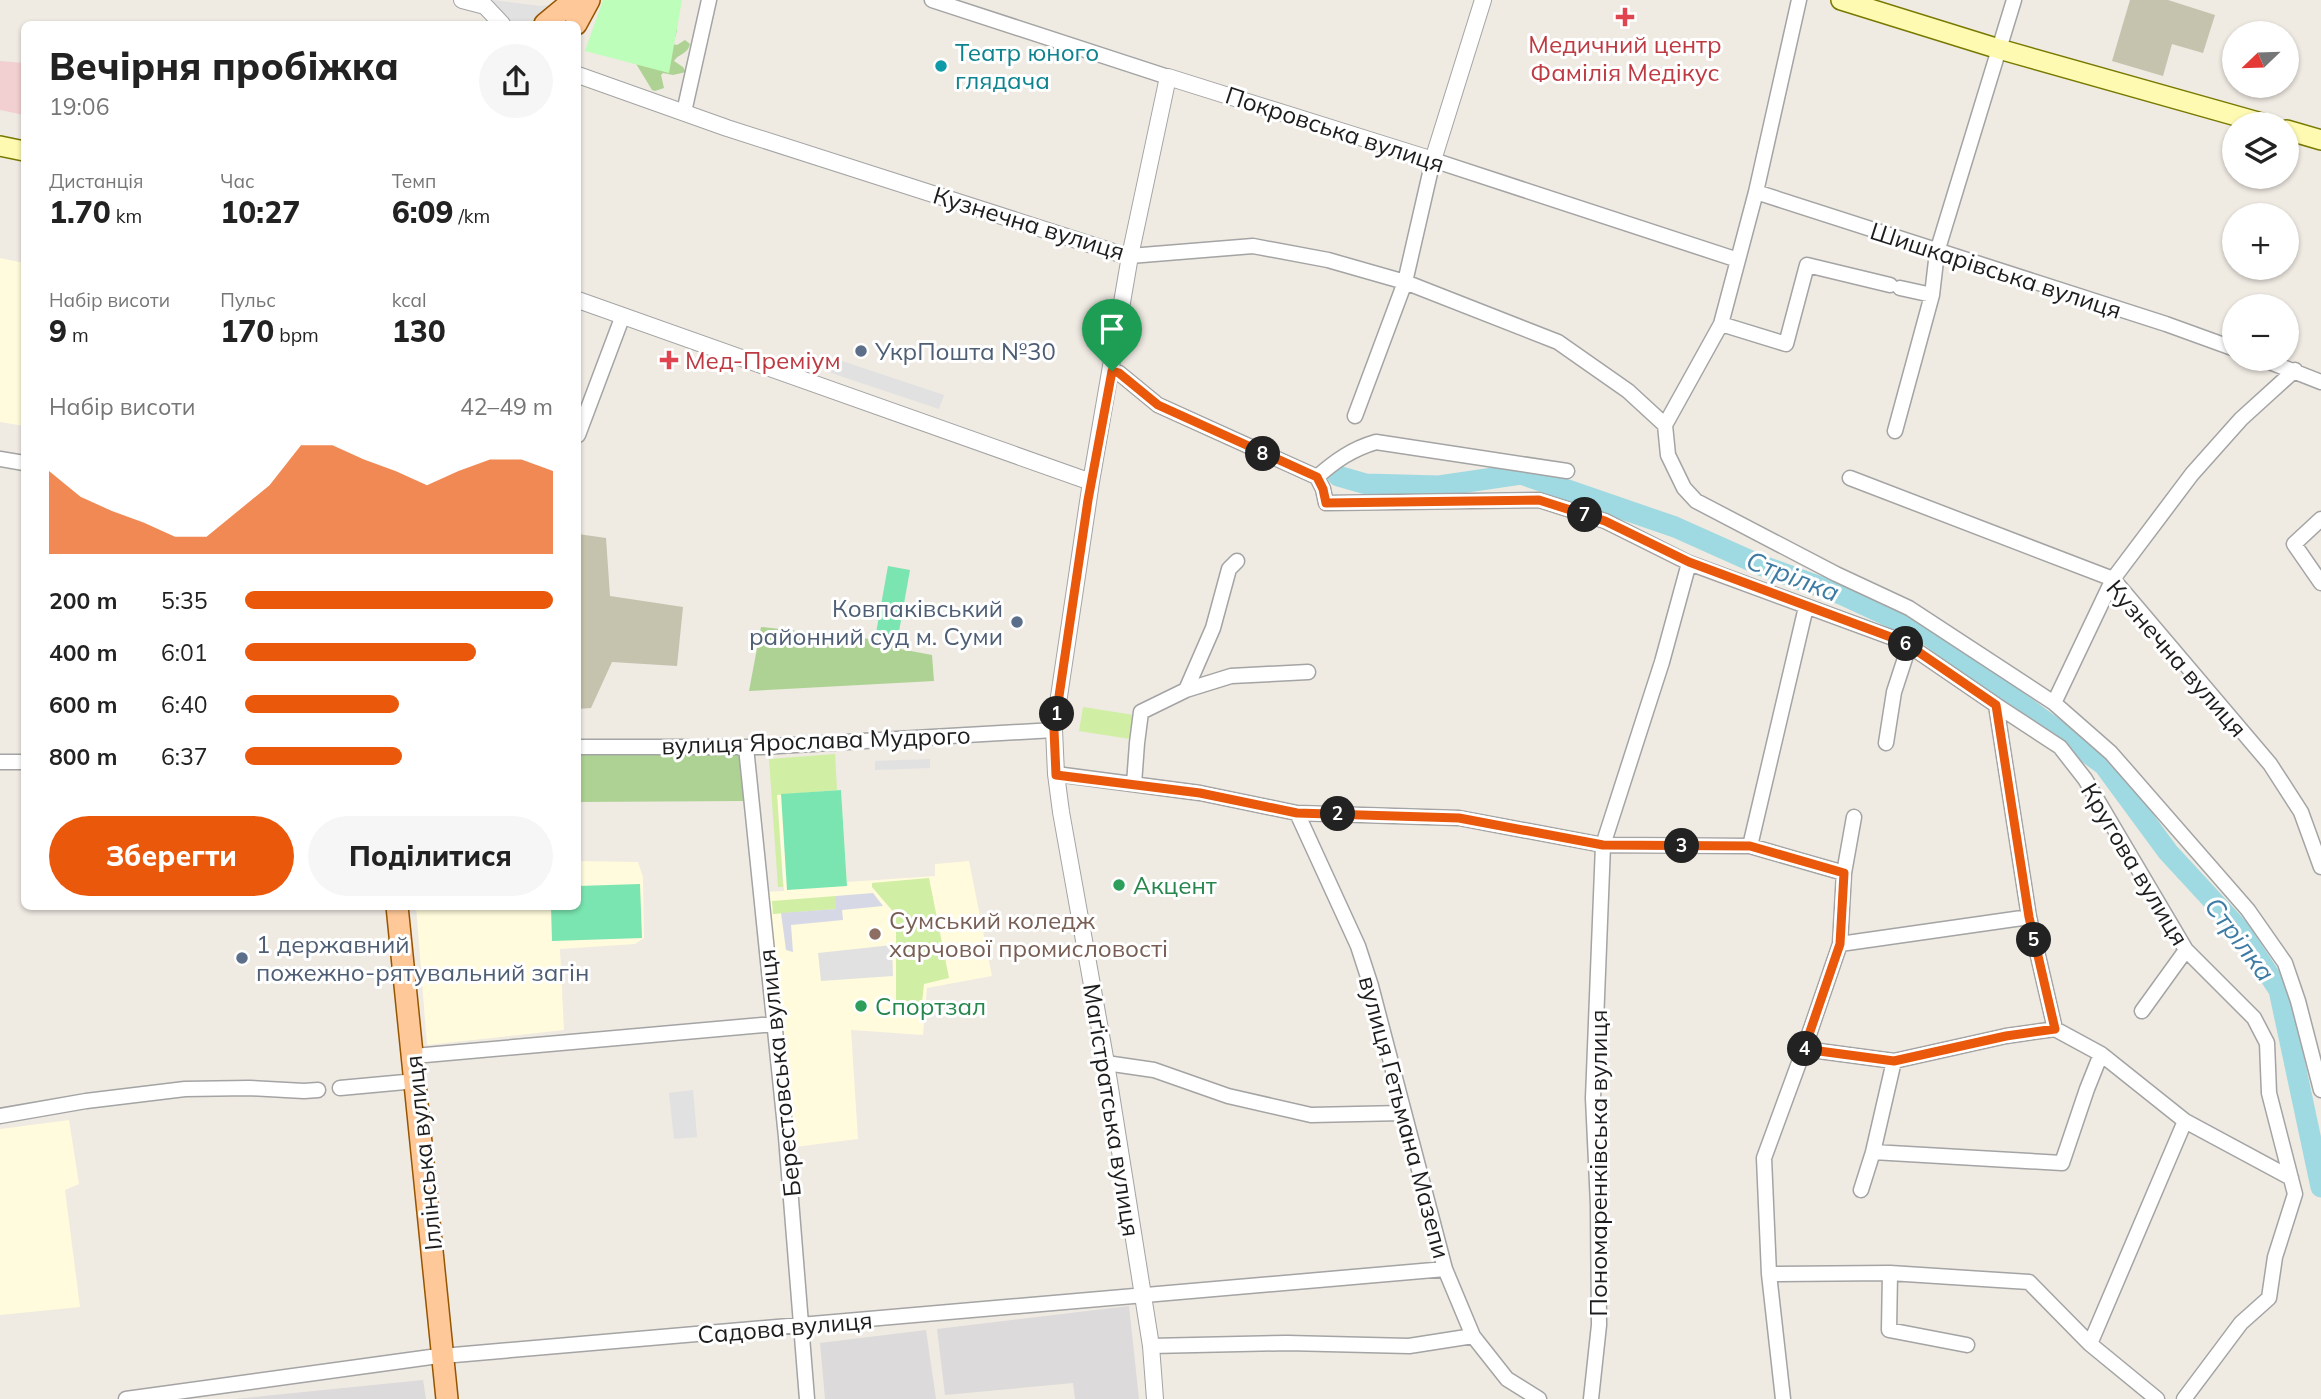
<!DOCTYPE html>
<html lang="uk">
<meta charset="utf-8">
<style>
:root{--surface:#fff;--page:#f6f6f6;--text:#222;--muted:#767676;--accent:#ea580c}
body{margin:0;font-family:Mulish,sans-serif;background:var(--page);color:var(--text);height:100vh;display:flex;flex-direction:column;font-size:26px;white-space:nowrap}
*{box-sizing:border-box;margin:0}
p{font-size:23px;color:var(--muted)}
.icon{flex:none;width:38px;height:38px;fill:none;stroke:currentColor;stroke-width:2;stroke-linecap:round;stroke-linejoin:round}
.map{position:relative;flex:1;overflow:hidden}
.panel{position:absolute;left:21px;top:21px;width:560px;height:889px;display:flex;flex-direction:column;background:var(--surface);border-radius:10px;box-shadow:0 2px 5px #0004}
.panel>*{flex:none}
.needle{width:46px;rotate:247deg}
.tools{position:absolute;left:2222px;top:21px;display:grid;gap:14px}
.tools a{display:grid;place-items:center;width:77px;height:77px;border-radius:50%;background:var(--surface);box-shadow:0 2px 5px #0004;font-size:35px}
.pin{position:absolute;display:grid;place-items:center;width:60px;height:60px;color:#fff;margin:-72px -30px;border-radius:50% 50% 50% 0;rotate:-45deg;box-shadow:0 0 7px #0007}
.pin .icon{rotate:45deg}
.km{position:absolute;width:35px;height:35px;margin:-18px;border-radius:50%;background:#222;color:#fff;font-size:19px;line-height:35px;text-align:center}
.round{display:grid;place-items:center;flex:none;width:74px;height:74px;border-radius:37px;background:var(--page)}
.headline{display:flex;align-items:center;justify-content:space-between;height:119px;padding:0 28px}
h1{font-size:38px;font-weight:800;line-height:52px}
.stats{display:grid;grid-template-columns:repeat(3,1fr);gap:10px;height:119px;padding:7px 28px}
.stats div{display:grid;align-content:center}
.stats b{font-size:30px;font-weight:800}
.stats small{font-size:19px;font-weight:400}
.stats p{font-size:19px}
.chart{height:196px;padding:14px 28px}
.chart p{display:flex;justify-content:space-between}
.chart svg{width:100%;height:126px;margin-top:7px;fill:var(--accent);opacity:.7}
.primary-button{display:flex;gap:14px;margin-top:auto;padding:14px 28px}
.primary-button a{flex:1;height:80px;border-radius:42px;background:var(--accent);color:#fff;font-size:28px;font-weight:800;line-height:80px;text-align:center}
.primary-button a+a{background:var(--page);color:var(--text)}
ul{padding:0 28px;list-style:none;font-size:23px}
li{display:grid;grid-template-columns:112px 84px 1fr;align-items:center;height:52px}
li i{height:18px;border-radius:9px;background:var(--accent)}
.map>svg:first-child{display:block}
.residential{fill:#dcdada}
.commercial{fill:#f2d0d2}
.education{fill:#fffbdc}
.construction{fill:#c5c2ad}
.grass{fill:#d0eea4}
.forest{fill:#add294}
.park{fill:#bdfebb}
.pitch{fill:#7ae5b0}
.parking{fill:#e1e1e1}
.plaza{fill:#d7d8e5}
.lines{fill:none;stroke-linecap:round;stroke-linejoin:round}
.river{stroke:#9fd9e1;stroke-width:21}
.minor-casing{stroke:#a4a4a4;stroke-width:17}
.tertiary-casing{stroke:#a4a4a4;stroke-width:18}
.secondary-casing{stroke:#787900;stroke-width:22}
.primary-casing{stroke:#975500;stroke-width:24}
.minor{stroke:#fff;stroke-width:14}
.tertiary{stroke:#fff;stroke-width:16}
.secondary{stroke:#fefab1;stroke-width:19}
.primary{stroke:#ffc898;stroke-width:21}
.route-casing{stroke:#fff;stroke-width:14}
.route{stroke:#ea580c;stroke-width:9}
.health-dot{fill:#e0444e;stroke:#fff;stroke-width:2.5}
.culture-dot{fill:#0f9aa8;stroke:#fff;stroke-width:2.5}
.service-dot{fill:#5c6f8a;stroke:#fff;stroke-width:2.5}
.leisure-dot{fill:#2e9e5b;stroke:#fff;stroke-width:2.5}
.education-dot{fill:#8d6e63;stroke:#fff;stroke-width:2.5}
.labels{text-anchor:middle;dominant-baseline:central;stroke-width:6;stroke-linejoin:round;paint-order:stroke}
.health-label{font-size:24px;fill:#be3a42;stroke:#fff}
.culture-label{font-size:24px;fill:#0d838f;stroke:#fff;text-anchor:start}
.street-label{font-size:24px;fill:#1d1d1d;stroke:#fff}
.service-label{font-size:24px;fill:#4e5e75;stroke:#fff;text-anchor:start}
.leisure-label{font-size:24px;fill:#27864d;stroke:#fff;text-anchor:start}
.education-label{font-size:24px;fill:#785e54;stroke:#fff;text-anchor:start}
.water-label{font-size:26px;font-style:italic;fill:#3d7ba4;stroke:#fff}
</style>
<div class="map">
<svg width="2321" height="1399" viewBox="0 0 2321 1399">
<rect width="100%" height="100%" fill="#efeae2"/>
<path class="residential" d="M1129 1306 1139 1399H1075L1073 1383 945 1395 937 1329Z
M926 1330 936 1399H825L820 1343Z
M423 1380 426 1399H234Z"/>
<path class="commercial" d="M0 61 24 63V115L0 110Z"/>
<path class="education" d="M0 258 24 263V426L0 422Z
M841 790 847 882 935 876V864L969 861 992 976 927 988 923 1035 851 1030 858 1139 787 1148 761 892 784 891 777 794Z
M578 861 638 862 643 877 644 938 635 944 560 949 564 1030 427 1045 416 907 578 906Z
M69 1120 79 1184 65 1190 80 1307 0 1315V1129Z"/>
<path class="construction" d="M2130 0H2168L2215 15 2203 53 2172 44 2163 76 2112 61Z
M578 534 606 538 610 596 683 607 677 666 612 662 591 708 578 709Z"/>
<path class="grass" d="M1083 707 1134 715 1130 739 1079 731Z
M835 754 837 790 777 795 783 887H778L769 759Z
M929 878 949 978 924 984 922 1002 896 1001V915L872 887V883Z
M836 896 837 909 773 914 772 901Z"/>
<path class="forest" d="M676 15 677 31 673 44 677 45 685 40 690 44C688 54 678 54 674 61L683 67 686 72 673 75 663 73 661 75 664 88 655 91 652 90 635 62Z
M761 627 897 642 895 648 932 655 934 681 749 691Z
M578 752 739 753 744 801 578 802Z"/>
<path class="park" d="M603 0H682L669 73 585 51Z"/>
<path class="pitch" d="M888 566 910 570 898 637 876 633Z
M841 790 847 886 787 890 781 794Z
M640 884 642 938 552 941 551 907 578 906V886Z"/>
<path class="parking" d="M493 0 540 6 553 5 532 24H509L492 4Z
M836 359 944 395 939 409 831 373Z
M930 759V768L875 770V761Z
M892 945 893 976 821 981 818 953Z
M693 1090 697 1137 674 1139 669 1093Z"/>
<path class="plaza" d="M873 893 883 906 842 910 843 920 791 925 793 952 786 950 781 913 836 909V896Z"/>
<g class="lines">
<path class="river" d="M1338 476 1366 484 1439 486 1521 474 1675 527 1760 565 1843 595 1927 634 2104 765 2168 852 2239 929 2279 990 2321 1187"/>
<g class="minor-casing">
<path id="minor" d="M932 0 1168 77
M1799 0 1756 192 1721 324 1665 425 1668 455 1684 488 1696 501 1836 574 1909 608 2054 703 2111 753 2248 910 2285 963 2298 1001 2321 1090
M684 112 709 0
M1756 192 2166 324 2235 349
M1130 256 1253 246 1328 260 1405 282 1558 342 1628 391 1665 425
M1900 288 1932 295
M1721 324 1786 344 1807 265 1890 285
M2262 359 2321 382
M1112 371 1119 373 1158 405 1317 477
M1355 416 1405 282 1433 160 1738 260
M1895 431 1932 295 1937 252 2014 0
M578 435 622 318
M0 459 24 463
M1317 477 1323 489 1326 503 1539 500 1605 521 1689 563 1904 642 1996 705 2029 917 2055 1029 2101 1054 2185 1121 2291 1178
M1317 477C1335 461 1352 449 1376 442L1567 471
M1850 478 2113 579 2270 764 2301 812 2321 867
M2321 519 2294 544 2321 583
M1186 690 1231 676 1308 672
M2054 703 2113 579 2192 474 2241 419 2295 370
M1996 705 2060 747 2085 779 2186 950 2254 1018 2267 1043 2269 1093 2295 1194 2275 1257 2269 1298 2241 1323 2184 1399
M1886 743 1894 692 1909 646
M578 747H760L1054 730
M746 747 786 1137 807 1399
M0 762H24
M1056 774 1200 793 1297 813 1459 818 1603 845 1750 846 1844 873
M1134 784 1137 743 1141 712 1186 690 1213 628 1229 569 1237 561
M1297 813 1358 946 1371 986 1445 1269 1473 1336 1507 1379 1539 1399
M1750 846 1806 607
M1840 944 2029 917
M2142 1011 2186 950
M1804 1049 1894 1061 2006 1036 2055 1029
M414 1056 774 1024
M1106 1063 1154 1070 1228 1096 1311 1115 1403 1113
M340 1088 416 1081
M0 1116 86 1101 185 1089 249 1088 304 1091 318 1090
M1873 1152 2062 1163 2087 1089 2101 1054
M1861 1190 1873 1152 1894 1061
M1890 1273 1889 1330 1967 1345
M1769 1274 1890 1273 2029 1282 2090 1344 2157 1399
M2090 1344 2185 1121
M1151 1346 1287 1343 1409 1346 1473 1336
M126 1399 431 1357 1445 1269
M1591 1399 1599 1325 1598 1205 1593 1098 1603 845 1662 662 1689 563
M1783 1399 1769 1274 1764 1158 1804 1049 1840 944 1844 873 1854 817"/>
</g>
<g class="tertiary-casing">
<path id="tertiary" d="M462 0 485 6 502 24
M578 75 727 128 1120 254 1130 256
M578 300 1091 482
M1155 1399 1151 1346 1106 1063 1061 812 1056 774 1054 730 1091 482 1130 256 1168 77 1433 160 1483 0"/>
</g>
<g class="secondary-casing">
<path id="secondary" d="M1841 0 1999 49 2265 124
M2287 130 2321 140
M0 146 24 151"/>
</g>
<g class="primary-casing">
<path id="primary" d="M545 24 574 0
M576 24 589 0
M397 906 447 1399"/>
</g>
<use href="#minor" class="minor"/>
<use href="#tertiary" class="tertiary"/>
<use href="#secondary" class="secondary"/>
<use href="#primary" class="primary"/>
</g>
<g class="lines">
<g class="route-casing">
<path id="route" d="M1112 371 1119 373 1158 405 1317 477 1323 489 1326 503 1539 500 1605 521 1689 562 1904 642 1996 705 2029 917 2055 1029 2006 1036 1894 1061 1804 1049 1840 944 1844 873 1750 846 1603 845 1459 818 1297 813 1200 793 1056 775 1054 730 1088 500Z"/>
</g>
<use href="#route" class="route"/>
</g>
<g class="health-dot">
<path d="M1621.5 6.5h7v7h7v7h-7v7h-7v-7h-7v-7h7z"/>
<path d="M665.5 349.5h7v7h7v7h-7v7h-7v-7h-7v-7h7z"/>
</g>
<circle class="culture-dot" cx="941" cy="66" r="7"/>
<g class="service-dot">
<circle cx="861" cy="351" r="7"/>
<circle cx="1017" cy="622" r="7"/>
<circle cx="242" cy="958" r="7"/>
</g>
<g class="leisure-dot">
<circle cx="1119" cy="885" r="7"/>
<circle cx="861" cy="1006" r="7"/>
</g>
<circle class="education-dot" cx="875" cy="934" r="7"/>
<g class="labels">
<g class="health-label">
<text x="1625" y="44">Медичний центр<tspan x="1625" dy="28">Фамілія Медікус</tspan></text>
<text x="685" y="360" text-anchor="start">Мед-Преміум</text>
</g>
<g class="culture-label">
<text x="955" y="52">Театр юного<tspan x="955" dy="28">глядача</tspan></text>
</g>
<g class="street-label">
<text transform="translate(1335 129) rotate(18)">Покровська вулиця</text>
<text transform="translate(1029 223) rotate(17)">Кузнечна вулиця</text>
<text transform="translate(1996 270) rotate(18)">Шишкарівська вулиця</text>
<text transform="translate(2177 658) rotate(49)">Кузнечна вулиця</text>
<text transform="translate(816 740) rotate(-2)">вулиця Ярослава Мудрого</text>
<text transform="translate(2135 864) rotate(59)">Кругова вулиця</text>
<text transform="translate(779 1073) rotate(-96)">Берестовська вулиця</text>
<text transform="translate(1112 1110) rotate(81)">Маґістратська вулиця</text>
<text transform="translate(1405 1117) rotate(75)">вулиця Гетьмана Мазепи</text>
<text transform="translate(423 1153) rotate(-96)">Іллінська вулиця</text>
<text transform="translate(1598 1163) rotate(-90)">Пономаренківська вулиця</text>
<text transform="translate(785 1327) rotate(-5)">Садова вулиця</text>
</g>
<g class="service-label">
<text x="875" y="351">УкрПошта №30</text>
<text x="1003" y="608" text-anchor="end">Ковпаківський<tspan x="1003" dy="28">районний суд м. Суми</tspan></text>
<text x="256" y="944">1 державний<tspan x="256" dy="28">пожежно-рятувальний загін</tspan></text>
</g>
<g class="leisure-label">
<text x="1133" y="885">Акцент</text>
<text x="875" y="1006">Спортзал</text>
</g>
<g class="education-label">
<text x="889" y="920">Сумський коледж<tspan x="889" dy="28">харчової промисловості</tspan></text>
</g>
<g class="water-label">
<text transform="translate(1793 576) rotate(21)">Стрілка</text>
<text transform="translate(2240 939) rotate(53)">Стрілка</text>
</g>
</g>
</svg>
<div class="tools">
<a><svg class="needle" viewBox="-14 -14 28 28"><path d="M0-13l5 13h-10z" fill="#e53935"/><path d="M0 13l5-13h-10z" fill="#767676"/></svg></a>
<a><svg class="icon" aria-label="layers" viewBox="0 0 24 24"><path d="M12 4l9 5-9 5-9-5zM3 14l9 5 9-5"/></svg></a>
<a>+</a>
<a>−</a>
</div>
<div class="pin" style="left:1112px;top:371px;background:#1e9e55"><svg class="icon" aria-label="arrive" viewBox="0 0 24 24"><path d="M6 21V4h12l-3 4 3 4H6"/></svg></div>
<b class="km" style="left:1057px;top:714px">1</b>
<b class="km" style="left:1338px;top:814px">2</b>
<b class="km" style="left:1682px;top:846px">3</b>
<b class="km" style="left:1805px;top:1049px">4</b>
<b class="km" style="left:2034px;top:940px">5</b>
<b class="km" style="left:1906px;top:644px">6</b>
<b class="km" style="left:1585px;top:515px">7</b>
<b class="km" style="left:1263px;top:454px">8</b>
<section class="panel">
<div class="headline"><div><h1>Вечірня пробіжка</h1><p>19:06</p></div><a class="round"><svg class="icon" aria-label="share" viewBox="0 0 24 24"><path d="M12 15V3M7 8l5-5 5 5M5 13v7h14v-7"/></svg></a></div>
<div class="stats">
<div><p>Дистанція</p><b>1.70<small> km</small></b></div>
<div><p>Час</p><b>10:27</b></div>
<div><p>Темп</p><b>6:09<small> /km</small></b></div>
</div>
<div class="stats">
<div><p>Набір висоти</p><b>9<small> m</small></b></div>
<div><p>Пульс</p><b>170<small> bpm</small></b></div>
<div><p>kcal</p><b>130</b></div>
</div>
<div class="chart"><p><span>Набір висоти</span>42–49 m</p>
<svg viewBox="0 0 160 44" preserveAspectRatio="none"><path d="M0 44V15L10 24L20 29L30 33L40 38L50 38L60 29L70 20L80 6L90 6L100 11L110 15L120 20L130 15L140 11L150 11L160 15V44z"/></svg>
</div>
<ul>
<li><b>200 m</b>5:35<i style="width:100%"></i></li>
<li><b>400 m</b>6:01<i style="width:75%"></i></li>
<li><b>600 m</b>6:40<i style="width:50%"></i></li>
<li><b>800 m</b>6:37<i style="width:51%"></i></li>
</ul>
<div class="primary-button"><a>Зберегти</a><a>Поділитися</a></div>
</section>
</div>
